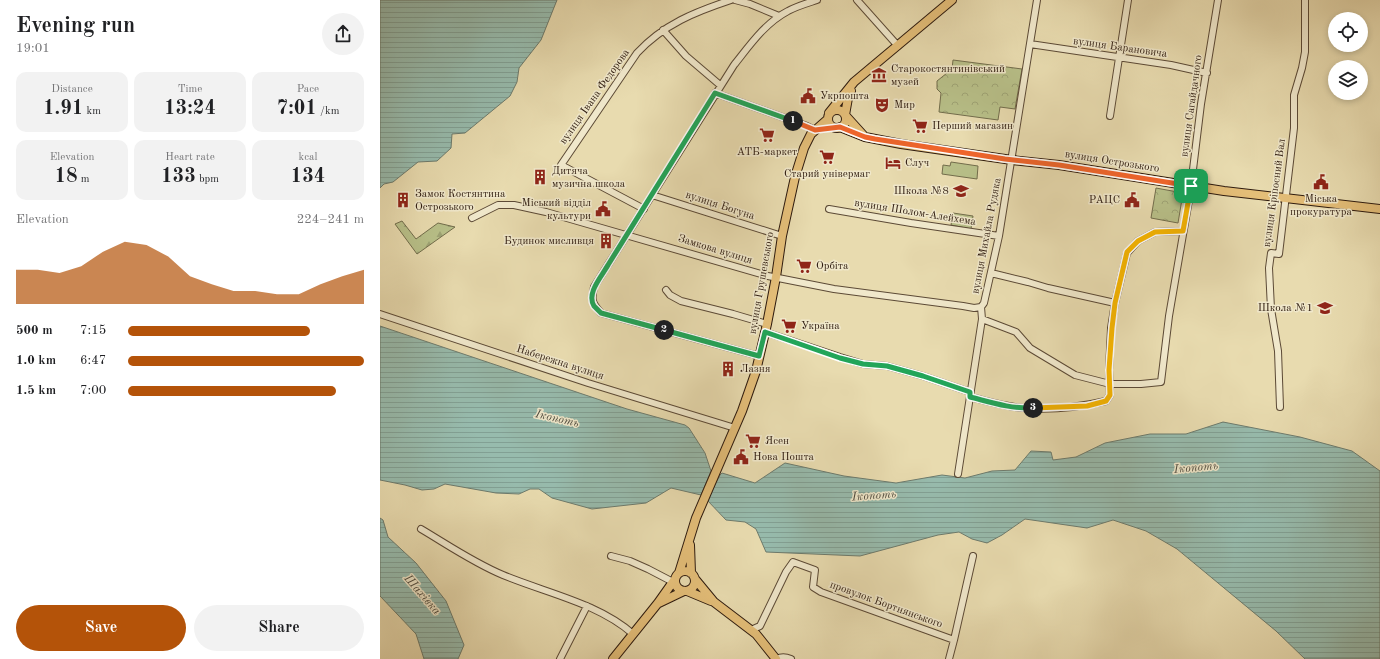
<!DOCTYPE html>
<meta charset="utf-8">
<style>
:root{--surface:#fff;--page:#f2f2f2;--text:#202124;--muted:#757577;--accent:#b45309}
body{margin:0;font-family:"Old Standard TT",serif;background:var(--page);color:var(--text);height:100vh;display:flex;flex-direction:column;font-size:15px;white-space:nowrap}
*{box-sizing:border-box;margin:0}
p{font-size:13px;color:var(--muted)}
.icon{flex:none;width:22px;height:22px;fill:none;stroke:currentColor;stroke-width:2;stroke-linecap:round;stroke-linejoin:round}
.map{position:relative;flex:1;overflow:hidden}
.panel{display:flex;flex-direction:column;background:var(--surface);width:380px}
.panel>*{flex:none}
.tools{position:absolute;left:948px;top:12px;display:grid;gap:8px}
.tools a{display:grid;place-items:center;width:40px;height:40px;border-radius:50%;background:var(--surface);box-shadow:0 2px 6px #0003;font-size:20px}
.pin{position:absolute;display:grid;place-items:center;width:34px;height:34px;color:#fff;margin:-17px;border-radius:8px;box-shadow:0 2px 6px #0006}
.km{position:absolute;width:20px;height:20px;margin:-10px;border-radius:50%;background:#222;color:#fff;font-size:11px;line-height:20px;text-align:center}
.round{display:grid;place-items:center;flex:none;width:42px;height:42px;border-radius:21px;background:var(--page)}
.overview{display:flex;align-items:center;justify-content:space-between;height:68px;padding:0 16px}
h1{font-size:22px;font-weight:800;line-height:30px}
.figures{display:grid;grid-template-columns:repeat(3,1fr);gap:6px;height:68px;padding:4px 16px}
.figures div{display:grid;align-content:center;border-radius:10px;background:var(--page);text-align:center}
.figures b{font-size:20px;font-weight:800}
.figures small{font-size:11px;font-weight:400}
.figures p{font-size:11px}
.chart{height:112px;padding:8px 16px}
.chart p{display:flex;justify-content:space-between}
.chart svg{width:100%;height:72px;margin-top:4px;fill:var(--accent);opacity:.7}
.cta{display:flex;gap:8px;margin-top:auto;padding:8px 16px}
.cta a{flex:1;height:46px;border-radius:24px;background:var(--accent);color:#fff;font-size:16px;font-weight:800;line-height:46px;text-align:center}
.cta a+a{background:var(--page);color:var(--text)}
ul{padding:0 16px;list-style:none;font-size:13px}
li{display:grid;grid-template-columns:64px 48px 1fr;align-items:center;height:30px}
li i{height:10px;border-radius:5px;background:var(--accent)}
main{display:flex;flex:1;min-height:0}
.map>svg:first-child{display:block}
.forest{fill:url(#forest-firs);stroke:#726d4c}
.park{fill:url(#park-crowns);stroke:#726d4c}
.garden{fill:#b8c089;stroke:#726d4c}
.water{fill:url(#water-rules);stroke:#6d7b6d}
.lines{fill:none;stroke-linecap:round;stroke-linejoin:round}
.minor-casing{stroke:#5c4a36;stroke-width:8}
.major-casing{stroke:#2d1a0e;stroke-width:10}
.minor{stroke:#f0e8cb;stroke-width:6}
.major{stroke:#e4be78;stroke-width:8}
.split-1-casing{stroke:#fff;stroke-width:8}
.split-2-casing{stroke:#fff;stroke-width:8}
.split-3-casing{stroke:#fff;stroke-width:8}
.split-4-casing{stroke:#fff;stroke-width:8}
.split-1{stroke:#f0652b;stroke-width:5}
.split-2{stroke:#22a559;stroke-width:5}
.split-3{stroke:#22a559;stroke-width:5}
.split-4{stroke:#f5b400;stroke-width:5}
.labels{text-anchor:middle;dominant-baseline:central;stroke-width:3;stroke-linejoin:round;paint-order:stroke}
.street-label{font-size:11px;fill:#2d1a0e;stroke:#f0e8cb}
.poi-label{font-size:11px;fill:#2d1a0e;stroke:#f0e8cb;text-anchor:start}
.water-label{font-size:12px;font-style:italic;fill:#4d4a3e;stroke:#f0e8cb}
</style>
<main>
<section class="panel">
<div class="overview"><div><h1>Evening run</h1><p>19:01</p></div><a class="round"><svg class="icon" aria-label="share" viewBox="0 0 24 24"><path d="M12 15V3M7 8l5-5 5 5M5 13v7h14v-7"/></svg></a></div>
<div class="figures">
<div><p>Distance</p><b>1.91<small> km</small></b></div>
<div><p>Time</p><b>13:24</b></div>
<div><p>Pace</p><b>7:01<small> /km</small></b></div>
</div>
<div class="figures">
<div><p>Elevation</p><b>18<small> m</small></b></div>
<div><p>Heart rate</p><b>133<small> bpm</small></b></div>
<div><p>kcal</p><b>134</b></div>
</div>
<div class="chart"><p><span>Elevation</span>224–241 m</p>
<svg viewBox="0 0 160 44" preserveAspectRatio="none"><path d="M0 44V23L10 23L20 25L30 21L40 12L50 6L60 8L70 15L80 27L90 32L100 36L110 36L120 38L130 38L140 32L150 27L160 23V44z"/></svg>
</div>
<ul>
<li><b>500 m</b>7:15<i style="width:77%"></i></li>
<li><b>1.0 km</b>6:47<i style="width:100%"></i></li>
<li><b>1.5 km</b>7:00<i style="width:88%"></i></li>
</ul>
<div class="cta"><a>Save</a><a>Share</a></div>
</section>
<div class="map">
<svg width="1000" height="659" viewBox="0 0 1000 659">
<defs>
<pattern id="forest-firs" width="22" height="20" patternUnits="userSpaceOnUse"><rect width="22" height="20" fill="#b8c089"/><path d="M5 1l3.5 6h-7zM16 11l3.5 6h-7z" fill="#9ea475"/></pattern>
<pattern id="park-crowns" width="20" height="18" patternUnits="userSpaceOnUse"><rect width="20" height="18" fill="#b8c089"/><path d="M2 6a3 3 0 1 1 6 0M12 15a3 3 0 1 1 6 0" fill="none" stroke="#9ea475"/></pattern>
<pattern id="water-rules" width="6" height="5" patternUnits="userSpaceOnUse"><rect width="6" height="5" fill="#97bbad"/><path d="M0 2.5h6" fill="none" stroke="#82a094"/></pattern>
</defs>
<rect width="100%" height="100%" fill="#e8dbaf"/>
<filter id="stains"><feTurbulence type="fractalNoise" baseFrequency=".005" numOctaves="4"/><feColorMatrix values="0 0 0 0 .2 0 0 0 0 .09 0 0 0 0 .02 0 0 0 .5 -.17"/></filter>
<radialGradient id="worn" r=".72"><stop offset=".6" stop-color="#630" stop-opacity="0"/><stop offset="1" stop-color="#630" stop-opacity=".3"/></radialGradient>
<path class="forest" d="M22 221 36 239 58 223 75 227 37 254 15 224Z"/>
<path class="park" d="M573 60 642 69 635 109 620 107 618 120 559 112 561 93 557 89V81L572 69Z
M776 188 803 193 798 223 771 218Z"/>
<path class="garden" d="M571 162 598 166 597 179 562 174 563 165 570 166Z
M573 213 593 216 591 229 571 225Z"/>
<path class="water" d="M0 0H177L161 40 139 68 137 82 130 96 85 133 72 134 71 148 57 161 38 162 13 182 4 184 0 188Z
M0 326 247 409 305 425 309 428 325 453 331 471 321 495 291 488 266 503 212 509 172 498 159 489H150L139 494 116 493 65 484 54 489 42 490 25 485 0 480Z
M843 422 920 437 972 451 1000 471V659H925L896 631 797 549 766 531 733 520 707 528 645 519 622 535 607 543 592 539 579 532 558 535 480 556 386 552 376 529 365 522 346 520 327 500 340 475 342 473 375 483 405 463 464 476 516 483 562 475 585 478 612 471 635 470 651 451 671 452 673 460 696 457 725 443 770 434H806Z
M0 518 3 520 8 537 36 563 66 601 84 645 78 659H44L36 634 0 596Z"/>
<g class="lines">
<g class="minor-casing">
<path id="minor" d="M355 0 370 4 399 16
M477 0 518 46
M283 30 306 56 340 85
M650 44 791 65 827 73
M335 93 427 126 435 130
M730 116 748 0
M272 195 402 236
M264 209 181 165 257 53C284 24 315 12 351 0
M449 209 531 223 619 236
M92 218 118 205H134L166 212 388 276 454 289 583 306 594 308 601 307
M611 273 648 282 668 288 735 303
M286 290 290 295 301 301 353 314 387 324
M0 314 208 383 355 428
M602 319 636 332 650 348 695 375 730 384H761L781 382 789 316 810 194 821 104 838 0
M385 332 460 357 483 364 507 366 543 376 590 392
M379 356 221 313C212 303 211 300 214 287L354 65C370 45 385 23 408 11 417 6 428 3 437 0
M590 397C607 401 626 407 644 408 671 410 700 407 726 401L730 395 729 370 731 328 735 303 747 253 758 241 775 232 803 231
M900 407 898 351 891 309 889 268 891 253 899 254 914 128V95L922 68 925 52V0
M578 474 602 319 601 307 604 303 619 236 657 0
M41 529C68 545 94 563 123 575 166 593 218 603 253 634
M231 556 250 561 268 569 293 582
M371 630 380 626 406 572 413 562 435 570 433 587 441 592 574 640
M180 659 207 606
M397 659C402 656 406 657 411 659
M569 659 574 640 593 556"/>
</g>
<g class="major-casing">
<path id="major" d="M471 91 468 98 465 115 484 136
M448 119a9 9 0 1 1 18 0a9 9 0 1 1-18 0Z
M449 113 474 82 572 0
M460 127 485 137 521 144 632 160 679 165 844 191 1000 209
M310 545 311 573
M295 581a10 10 0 1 1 20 0a10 10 0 1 1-20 0Z
M299 573 316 518 362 411 376 371 387 324 396 277 402 236 415 177 424 148 431 134 448 119
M315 579 334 602 376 634 396 659
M307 591 331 601
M279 603 304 591
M233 659 278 603 295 579"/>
</g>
<use href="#minor" class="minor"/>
<use href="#major" class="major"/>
</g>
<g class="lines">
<g class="split-1-casing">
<path id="split-1" d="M413 121 435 130 460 127 485 137 495 139 625 159 679 165 811 186"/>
</g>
<g class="split-2-casing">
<path id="split-2" d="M284 330 221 313C219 311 216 308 214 306 206 293 222 276 228 265L335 93 413 121"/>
</g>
<g class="split-3-casing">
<path id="split-3" d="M284 330 379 356 385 332 460 358 483 364 507 366 543 376 590 392V397C610 402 631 409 653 408"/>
</g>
<g class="split-4-casing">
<path id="split-4" d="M653 408 707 406 726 401 730 395 729 370 732 328 735 303 747 252 758 241 775 232 803 231 811 186"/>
</g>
<use href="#split-1" class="split-1"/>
<use href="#split-2" class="split-2"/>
<use href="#split-3" class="split-3"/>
<use href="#split-4" class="split-4"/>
</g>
<defs>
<g id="museum-bare" transform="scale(1.2)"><path d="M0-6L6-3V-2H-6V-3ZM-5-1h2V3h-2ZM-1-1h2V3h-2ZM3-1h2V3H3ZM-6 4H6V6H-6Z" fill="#8f2418" stroke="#f0e8cb" stroke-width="2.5" paint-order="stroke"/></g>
<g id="civic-bare" transform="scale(1.2)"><path d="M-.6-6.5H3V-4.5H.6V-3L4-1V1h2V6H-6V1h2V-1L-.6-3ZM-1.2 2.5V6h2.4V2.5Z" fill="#8f2418" stroke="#f0e8cb" stroke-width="2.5" paint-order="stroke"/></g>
<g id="theatre-bare" transform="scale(1.2)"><path d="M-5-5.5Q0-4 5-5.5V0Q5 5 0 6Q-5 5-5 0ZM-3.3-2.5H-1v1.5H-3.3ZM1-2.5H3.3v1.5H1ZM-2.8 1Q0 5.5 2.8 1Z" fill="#8f2418" stroke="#f0e8cb" stroke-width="2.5" paint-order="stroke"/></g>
<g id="supermarket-bare" transform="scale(1.2)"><path d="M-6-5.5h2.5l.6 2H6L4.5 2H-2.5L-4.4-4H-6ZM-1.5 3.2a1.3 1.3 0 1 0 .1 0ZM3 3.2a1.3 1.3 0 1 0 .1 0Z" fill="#8f2418" stroke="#f0e8cb" stroke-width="2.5" paint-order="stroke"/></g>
<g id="hotel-bare" transform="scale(1.2)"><path d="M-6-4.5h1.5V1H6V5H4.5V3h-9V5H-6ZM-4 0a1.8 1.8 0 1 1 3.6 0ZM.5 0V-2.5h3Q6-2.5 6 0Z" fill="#8f2418" stroke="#f0e8cb" stroke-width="2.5" paint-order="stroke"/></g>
<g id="building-bare" transform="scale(1.2)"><path d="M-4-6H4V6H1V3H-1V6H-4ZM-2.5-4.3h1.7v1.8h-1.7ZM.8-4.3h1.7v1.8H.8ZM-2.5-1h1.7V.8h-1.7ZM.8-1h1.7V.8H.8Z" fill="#8f2418" stroke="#f0e8cb" stroke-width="2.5" paint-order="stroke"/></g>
<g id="school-bare" transform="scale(1.2)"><path d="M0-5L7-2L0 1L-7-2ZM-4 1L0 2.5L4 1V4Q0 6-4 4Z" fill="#8f2418" stroke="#f0e8cb" stroke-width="2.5" paint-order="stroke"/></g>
</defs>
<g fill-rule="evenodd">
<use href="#museum-bare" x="499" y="75"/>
<use href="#civic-bare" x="428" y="96"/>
<use href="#theatre-bare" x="502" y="105"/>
<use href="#supermarket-bare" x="540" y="126"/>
<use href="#supermarket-bare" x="387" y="135"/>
<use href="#supermarket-bare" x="447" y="157"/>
<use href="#hotel-bare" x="513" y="163"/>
<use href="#building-bare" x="160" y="177"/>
<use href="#civic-bare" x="941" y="182"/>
<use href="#school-bare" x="581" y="191"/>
<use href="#building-bare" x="23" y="200"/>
<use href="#civic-bare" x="752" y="200"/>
<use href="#civic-bare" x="223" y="209"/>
<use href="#building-bare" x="226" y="241"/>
<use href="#supermarket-bare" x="424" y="266"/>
<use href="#school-bare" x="945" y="308"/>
<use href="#supermarket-bare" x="409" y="326"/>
<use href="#building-bare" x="348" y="369"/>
<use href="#supermarket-bare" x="373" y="441"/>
<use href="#civic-bare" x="361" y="457"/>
</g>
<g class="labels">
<g class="street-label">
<text transform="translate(740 48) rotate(8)">вулиця Барановича</text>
<text transform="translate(215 97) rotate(-55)">вулиця Івана Федорова</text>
<text transform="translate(812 106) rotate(-82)">вулиця Сагайдачного</text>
<text transform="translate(732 162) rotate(9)">вулиця Острозького</text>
<text transform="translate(895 193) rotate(-82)">вулиця Кріпосний Вал</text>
<text transform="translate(340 206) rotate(18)">вулиця Богуна</text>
<text transform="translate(535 213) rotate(9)">вулиця Шолом-Алейхема</text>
<text transform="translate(607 236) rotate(-79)">вулиця Михайла Рудяка</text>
<text transform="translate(335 250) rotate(17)">Замкова вулиця</text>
<text transform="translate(382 283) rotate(-80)">вулиця Грушевського</text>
<text transform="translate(180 363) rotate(18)">Набережна вулиця</text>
<text transform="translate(506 605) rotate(20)">провулок Бортнянського</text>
</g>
<g class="poi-label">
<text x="511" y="69">Старокостянтинівський<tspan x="511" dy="13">музей</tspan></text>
<text x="440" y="96">Укрпошта</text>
<text x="514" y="105">Мир</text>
<text x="552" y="126">Перший магазин</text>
<text x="387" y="152" text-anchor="middle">АТБ-маркет</text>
<text x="525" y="163">Случ</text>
<text x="172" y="171">Дитяча<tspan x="172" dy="13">музична школа</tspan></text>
<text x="447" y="174" text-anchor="middle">Старий універмаг</text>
<text x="569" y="191" text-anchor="end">Школа №8</text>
<text x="35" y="194">Замок Костянтина<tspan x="35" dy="13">Острозького</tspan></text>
<text x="941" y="199" text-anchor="middle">Міська<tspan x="941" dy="13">прокуратура</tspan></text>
<text x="740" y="200" text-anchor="end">РАЦС</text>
<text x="211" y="203" text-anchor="end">Міський відділ<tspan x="211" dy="13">культури</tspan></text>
<text x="214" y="241" text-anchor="end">Будинок мисливця</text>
<text x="436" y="266">Орбіта</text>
<text x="933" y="308" text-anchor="end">Школа №1</text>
<text x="421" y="326">Україна</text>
<text x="360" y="369">Лазня</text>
<text x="385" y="441">Ясен</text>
<text x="373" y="457">Нова Пошта</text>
</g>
<g class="water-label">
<text transform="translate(177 419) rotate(13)">Ікопоть</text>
<text transform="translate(816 468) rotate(-5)">Ікопоть</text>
<text transform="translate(494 496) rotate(-4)">Ікопоть</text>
<text transform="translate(42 595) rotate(49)">Шахівка</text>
</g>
</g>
<rect width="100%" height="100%" filter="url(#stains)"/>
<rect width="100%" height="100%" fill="url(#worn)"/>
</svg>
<div class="tools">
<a><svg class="icon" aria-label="locate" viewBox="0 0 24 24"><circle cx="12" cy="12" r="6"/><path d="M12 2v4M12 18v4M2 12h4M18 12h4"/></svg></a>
<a><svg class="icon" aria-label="layers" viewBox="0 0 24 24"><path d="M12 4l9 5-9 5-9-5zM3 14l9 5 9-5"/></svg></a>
</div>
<div class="pin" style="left:811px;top:186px;background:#1e9e55"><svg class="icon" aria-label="arrive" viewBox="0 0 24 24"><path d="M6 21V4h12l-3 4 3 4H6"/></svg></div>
<b class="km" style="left:413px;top:121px">1</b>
<b class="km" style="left:284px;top:330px">2</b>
<b class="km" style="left:653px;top:408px">3</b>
</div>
</main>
